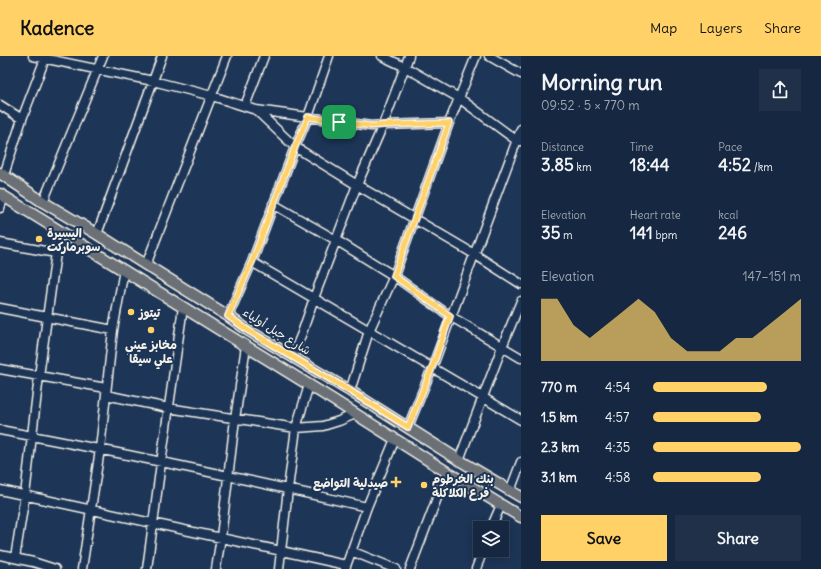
<!DOCTYPE html>
<meta charset="utf-8">
<style>
:root{--surface:#162841;--page:#1f3048;--text:#f1f3f6;--muted:#9ea6b1;--line:#35445a;--accent:#ffd166}
body{margin:0;font-family:Delius,"Playpen Sans Arabic",sans-serif;background:var(--page);color:var(--text);height:100vh;display:flex;flex-direction:column;font-size:15px;white-space:nowrap}
*{box-sizing:border-box;margin:0}
p{font-size:13px;color:var(--muted)}
.icon{flex:none;width:22px;height:22px;fill:none;stroke:currentColor;stroke-width:2;stroke-linecap:round;stroke-linejoin:round}
.map{position:relative;flex:1;overflow:hidden}
.sheet{display:flex;flex-direction:column;background:var(--surface);width:300px}
.sheet>*{flex:none}
.fabs{position:absolute;left:473px;top:465px;display:grid;gap:8px}
.fabs a{display:grid;place-items:center;width:36px;height:36px;border-radius:0px;background:var(--surface);box-shadow:0 2px 10px #0003,0 0 0 1px var(--line);font-size:20px}
.pin{position:absolute;display:grid;place-items:center;width:34px;height:34px;color:#fff;margin:-17px;border-radius:8px;box-shadow:0 2px 6px #0006}
.round{display:grid;place-items:center;flex:none;width:42px;height:42px;border-radius:0px;background:var(--page)}
.overview{display:flex;align-items:center;justify-content:space-between;height:68px;padding:0 20px}
h1{font-size:22px;font-weight:800;line-height:30px}
.stats{display:grid;grid-template-columns:repeat(3,1fr);gap:6px;height:68px;padding:4px 20px}
.stats div{display:grid;align-content:center}
.stats b{font-size:17px;font-weight:800}
.stats small{font-size:11px;font-weight:400}
.stats p{font-size:11px}
.chart{height:112px;padding:8px 20px}
.chart p{display:flex;justify-content:space-between}
.chart svg{width:100%;height:72px;margin-top:4px;fill:var(--accent);opacity:.7}
.action{display:flex;gap:8px;margin-top:auto;padding:8px 20px}
.action a{flex:1;height:46px;border-radius:0px;background:var(--accent);color:#111;font-size:16px;font-weight:800;line-height:46px;text-align:center}
.action a+a{background:var(--page);color:var(--text)}
ul{padding:0 20px;list-style:none;font-size:13px}
li{display:grid;grid-template-columns:64px 48px 1fr;align-items:center;height:30px}
li i{height:10px;border-radius:5px;background:var(--accent)}
header{display:flex;align-items:center;gap:24px;box-sizing:border-box;height:56px;padding:0 20px;background:var(--accent);color:#111}
header strong{font-size:19px}
nav{display:flex;gap:22px;margin-inline-start:auto;font-size:14px}
main{display:flex;flex:1;min-height:0}
.map>svg:first-child{display:block}
.lines{fill:none;stroke-linecap:round;stroke-linejoin:round}
.minor-casing{stroke:#f4f1e8;stroke-width:11}
.major-casing{stroke:#f4f1e8;stroke-width:13}
.minor{stroke:#1d3557;stroke-width:8}
.major{stroke:#6a7074;stroke-width:10}
.route-casing{stroke:#fff;stroke-width:8}
.route{stroke:#ffd166;stroke-width:5}
.poi-dot{fill:#ffd166;stroke:#1d3557;stroke-width:1.5}
.labels{text-anchor:middle;dominant-baseline:central;stroke-width:4;stroke-linejoin:round;paint-order:stroke}
.poi-label{font-size:12px;font-weight:bold;fill:#f4f1e8;stroke:#1d3557;text-anchor:start}
.street-label{font-size:12px;fill:#f4f1e8;stroke:#1d3557}
</style>
<header>
<strong>Kadence</strong>
<nav><a>Map</a><a>Layers</a><a>Share</a></nav>
</header>
<main>
<div class="map">
<svg width="521" height="513" viewBox="0 0 521 513">
<rect width="100%" height="100%" fill="#1d3557"/>
<filter id="ink" filterUnits="userSpaceOnUse"><feTurbulence type="fractalNoise" baseFrequency=".025" numOctaves="2"/><feDisplacementMap in="SourceGraphic" scale="8" xChannelSelector="R" yChannelSelector="G"/><feConvolveMatrix kernelMatrix="1 2 1 2 8 2 1 2 1" color-interpolation-filters="sRGB"/></filter>
<g filter="url(#ink)">
<g class="lines">
<g class="minor-casing">
<path id="minor" d="M33 0 153 25 212 40 256 54 308 61 371 70 383 69 449 67
M382 0 405 11 459 42 516 84 521 85
M489 0 521 18
M0 49 22 63
M245 50 264 0
M256 54 295 91 357 129 474 198 521 228
M4 119 22 63 46 0
M43 146 103 0
M273 148 336 184 394 220 450 260 521 302
M0 152 4 140
M97 178 153 25 162 0
M0 187 56 197
M252 206 521 364
M146 209 227 0
M0 252 113 274
M228 260 252 206 295 91 308 61 329 0
M292 301 302 277 314 242 357 129 383 69 409 0
M0 313 106 332
M350 335 369 275 394 220 449 67 476 0
M106 339 168 352 296 372 323 370 339 365 355 358
M408 371 432 312 521 73
M0 374C123 397 245 423 367 451
M459 404 502 291 521 245
M0 434 346 509
M510 435 521 406
M491 472 501 449
M351 495 396 513
M0 499 33 506 55 513
M15 502 25 439 39 320 59 175
M82 513 100 393 113 274 124 214
M147 513 161 407 183 251
M216 513 221 481 235 363 246 290
M279 513 288 433 296 372 309 329
M345 513 367 451 395 383
M410 513 447 416
M476 513 483 494"/>
</g>
<g class="major-casing">
<path id="major" d="M0 117 43 146 97 178 146 209 228 260 249 275 350 335 459 404 521 441
M0 138 335 345 447 416 521 461"/>
</g>
<use href="#minor" class="minor"/>
<use href="#major" class="major"/>
</g>
</g>
<g class="lines" filter="url(#ink)">
<g class="route-casing">
<path id="route" d="M308 61 371 70 384 69 449 67 394 220 450 260 432 312 408 371 350 335 249 275 228 260 252 206 295 91Z"/>
</g>
<use href="#route" class="route"/>
</g>
<g class="poi-dot">
<circle cx="39" cy="183" r="4"/>
<circle cx="131" cy="256" r="4"/>
<circle cx="151" cy="274" r="4"/>
<path d="M394 420h4v4h4v4h-4v4h-4v-4h-4v-4h4z"/>
<circle cx="424" cy="429" r="4"/>
</g>
<g class="labels">
<g class="poi-label">
<text x="47" y="176">اليسيرة<tspan x="47" dy="14">سوبرماركت</tspan></text>
<text x="139" y="256">تيتوز</text>
<text x="151" y="288" text-anchor="middle">مخابز عيني<tspan x="151" dy="14">علي سيقا</tspan></text>
<text x="432" y="422">بنك الخرطوم<tspan x="432" dy="14">فرع الكلاكلة</tspan></text>
<text x="388" y="426" text-anchor="end">صيدلية التواضع</text>
</g>
<g class="street-label">
<text transform="translate(277 275) rotate(32)">شارع جبل أولياء</text>
</g>
</g>
</svg>
<div class="fabs">
<a><svg class="icon" aria-label="layers" viewBox="0 0 24 24"><path d="M12 4l9 5-9 5-9-5zM3 14l9 5 9-5"/></svg></a>
</div>
<div class="pin" style="left:339px;top:66px;background:#1e9e55"><svg class="icon" aria-label="arrive" viewBox="0 0 24 24"><path d="M6 21V4h12l-3 4 3 4H6"/></svg></div>
</div>
<section class="sheet">
<div class="overview"><div><h1>Morning run</h1><p>09:52 · 5 × 770 m</p></div><a class="round"><svg class="icon" aria-label="share" viewBox="0 0 24 24"><path d="M12 15V3M7 8l5-5 5 5M5 13v7h14v-7"/></svg></a></div>
<div class="stats">
<div><p>Distance</p><b>3.85<small> km</small></b></div>
<div><p>Time</p><b>18:44</b></div>
<div><p>Pace</p><b>4:52<small> /km</small></b></div>
</div>
<div class="stats">
<div><p>Elevation</p><b>35<small> m</small></b></div>
<div><p>Heart rate</p><b>141<small> bpm</small></b></div>
<div><p>kcal</p><b>246</b></div>
</div>
<div class="chart"><p><span>Elevation</span>147–151 m</p>
<svg viewBox="0 0 160 44" preserveAspectRatio="none"><path d="M0 44V6L10 6L20 22L30 30L40 22L50 14L60 6L70 14L80 30L90 38L100 38L110 38L120 30L130 30L140 22L150 14L160 6V44z"/></svg>
</div>
<ul>
<li><b>770 m</b>4:54<i style="width:77%"></i></li>
<li><b>1.5 km</b>4:57<i style="width:73%"></i></li>
<li><b>2.3 km</b>4:35<i style="width:100%"></i></li>
<li><b>3.1 km</b>4:58<i style="width:73%"></i></li>
</ul>
<div class="action"><a>Save</a><a>Share</a></div>
</section>
</main>
